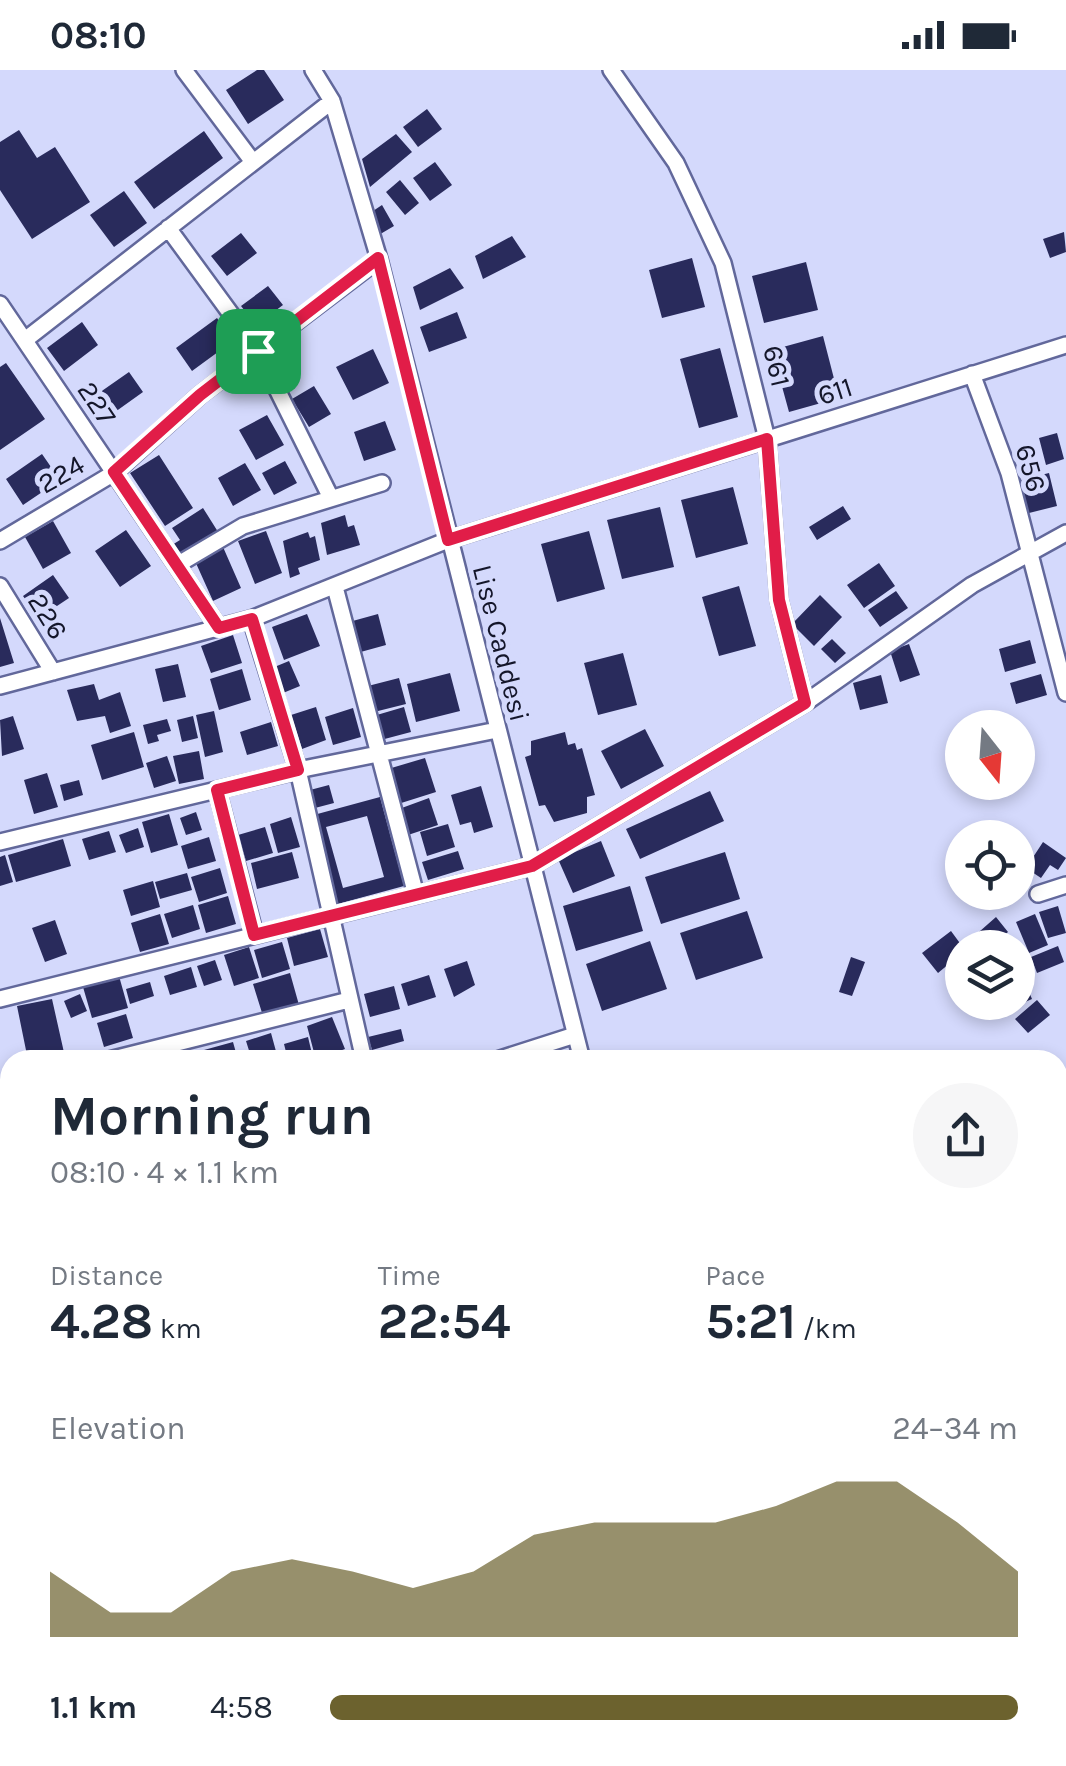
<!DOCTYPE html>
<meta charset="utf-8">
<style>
:root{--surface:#fff;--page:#f6f6f7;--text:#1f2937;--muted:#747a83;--accent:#6c622e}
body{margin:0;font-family:Karla,sans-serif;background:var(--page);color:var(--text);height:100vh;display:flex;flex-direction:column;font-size:38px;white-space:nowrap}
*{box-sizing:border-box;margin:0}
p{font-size:32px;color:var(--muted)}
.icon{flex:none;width:55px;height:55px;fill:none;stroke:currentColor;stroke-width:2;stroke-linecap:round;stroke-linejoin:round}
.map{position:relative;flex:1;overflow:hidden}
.side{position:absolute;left:0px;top:980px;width:1068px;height:718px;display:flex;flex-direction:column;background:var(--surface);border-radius:30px 30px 0 0;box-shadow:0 5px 15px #0003}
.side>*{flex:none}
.needle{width:65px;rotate:163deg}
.fabs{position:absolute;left:945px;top:640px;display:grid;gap:20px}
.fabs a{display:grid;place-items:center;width:90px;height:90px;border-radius:50%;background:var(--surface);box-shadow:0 5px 15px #0003;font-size:50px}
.pin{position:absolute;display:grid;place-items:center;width:85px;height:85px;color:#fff;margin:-42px;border-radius:20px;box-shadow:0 5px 15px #0006}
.round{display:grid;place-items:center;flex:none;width:105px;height:105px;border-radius:52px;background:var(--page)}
.head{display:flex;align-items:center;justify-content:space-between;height:170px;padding:0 50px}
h1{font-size:55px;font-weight:700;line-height:75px}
.figures{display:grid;grid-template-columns:repeat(3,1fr);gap:15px;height:170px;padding:10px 50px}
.figures div{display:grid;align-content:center}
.figures b{font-size:50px;font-weight:700}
.figures small{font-size:28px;font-weight:400}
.figures p{font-size:28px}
.chart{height:280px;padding:20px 50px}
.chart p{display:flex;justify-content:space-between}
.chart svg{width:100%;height:180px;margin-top:10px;fill:var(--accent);opacity:.7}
ul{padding:0 50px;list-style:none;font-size:32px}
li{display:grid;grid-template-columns:160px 120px 1fr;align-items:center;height:75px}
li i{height:25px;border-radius:12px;background:var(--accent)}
.status{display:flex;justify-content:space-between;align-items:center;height:70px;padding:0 50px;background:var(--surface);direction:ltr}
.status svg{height:28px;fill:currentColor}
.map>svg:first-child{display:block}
.building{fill:#292b5c;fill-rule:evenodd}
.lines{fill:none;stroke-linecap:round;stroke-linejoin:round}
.minor-casing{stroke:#62689b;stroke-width:20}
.minor{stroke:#fff;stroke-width:15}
.route-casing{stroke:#fff;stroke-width:20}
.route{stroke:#e11d48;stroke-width:12}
.labels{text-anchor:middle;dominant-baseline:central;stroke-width:10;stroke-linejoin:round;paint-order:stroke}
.street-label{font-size:28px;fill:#14162a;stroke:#d4d9fc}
</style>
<div class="status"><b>08:10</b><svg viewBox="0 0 49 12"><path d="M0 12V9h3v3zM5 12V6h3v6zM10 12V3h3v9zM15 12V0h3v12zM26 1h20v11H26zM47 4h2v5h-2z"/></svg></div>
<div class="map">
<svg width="1066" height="1696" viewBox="0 0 1066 1696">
<rect width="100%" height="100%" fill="#d4d9fc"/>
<path class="building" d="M257 0H264L284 30 248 54 226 20Z
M427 39 442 59 418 77 403 57Z
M19 60 37 88 55 77 90 132 32 169 0 120V72Z
M204 61 223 88 154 139 134 112Z
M396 64 412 82 370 117 362 89Z
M435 92 452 115 430 131 413 108Z
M400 110 419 133 405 145 386 122Z
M124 121 147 153 114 177 90 145Z
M382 135 394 156 377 166 370 143Z
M1064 162 1066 182 1050 188 1043 169Z
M241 163 257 183 227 206 211 186Z
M512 166 526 187 483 209 475 186Z
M692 188 705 237 662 248 649 200Z
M806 192 818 240 764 253 752 206Z
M450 198 464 218 420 240 413 217Z
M268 216 283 235 256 255 241 236Z
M457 242 467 268 429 282 420 257Z
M217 248 233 271 192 301 176 278Z
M82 252 98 275 64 301 47 278Z
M823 266 839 328 789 342 772 280Z
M720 278 738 347 699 358 680 289Z
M373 279 389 313 353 330 336 297Z
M6 293 45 349 0 380V297Z
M129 302 143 322 101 352 86 332Z
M314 316 331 344 309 357 292 329Z
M267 345 284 375 256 390 239 360Z
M385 351 396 380 364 391 354 362Z
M1057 363 1064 389 1046 395 1039 368Z
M42 384 60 410 23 435 6 409Z
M159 385 193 438 165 456 130 403Z
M285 391 297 413 274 425 262 403Z
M245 393 261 420 233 436 218 408Z
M1049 403 1057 436 1025 444 1017 411Z
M733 417 748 474 696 488 681 430Z
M843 436 851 449 817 470 809 457Z
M660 437 674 497 622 509 607 450Z
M203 438 220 465 181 489 172 475 180 470 172 458Z
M345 445 348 457 354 455 360 475 327 485 321 453Z
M53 451 71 483 43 499 25 467Z
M126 460 151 496 120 517 95 481Z
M266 461 282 503 255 514 238 471Z
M589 461 605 519 557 532 541 474Z
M308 462 310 468 315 466 320 490 298 498 300 504 290 508 283 471Z
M223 477 241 518 213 531 195 491Z
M879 493 895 516 864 538 847 515Z
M53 505 69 528 39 548 23 526Z
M739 516 756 576 719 586 702 527Z
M896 521 908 538 880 557 868 540Z
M820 525 842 547 814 576 792 554Z
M307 544 320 576 284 590 272 557Z
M378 544 386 575 357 583 349 552Z
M0 548 14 593 0 597Z
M233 565 242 593 211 603 201 576Z
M832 569 846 583 835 593 821 579Z
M1030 570 1036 593 1005 602 999 579Z
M909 574 920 605 900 612 890 581Z
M623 583 637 635 598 645 584 593Z
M289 591 300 616 283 623 272 598Z
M178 594 186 627 163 632 155 599Z
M242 599 251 630 219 640 210 609Z
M450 603 460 641 416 652 407 614Z
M1041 604 1047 625 1016 634 1010 613Z
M881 605 888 633 860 640 853 613Z
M399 608 406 634 370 643 364 617Z
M94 614 99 630 120 622 131 656 110 663 105 646 77 651 67 620Z
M316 637 326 670 302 679 291 645Z
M404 637 411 662 377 671 370 647Z
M353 638 361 667 333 675 325 647Z
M214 641 223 682 205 687 196 645Z
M13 646 24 679 2 686 0 650Z
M193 646 198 668 182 672 177 650Z
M167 649 171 661 157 665 159 671 148 674 143 655Z
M271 652 278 676 247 685 240 662Z
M645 659 664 696 621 719 601 681Z
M134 662 144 697 102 710 91 675Z
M565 662 568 675 575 673 577 680 582 678 595 725 587 727V743L554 752 545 735 539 736 525 687 531 685V671Z
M199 681 204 709 179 714 173 686Z
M167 686 176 711 154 718 146 693Z
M425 688 436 722 398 734 388 699Z
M47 703 58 737 34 744 24 710Z
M79 710 83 725 64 731 60 715Z
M329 715 334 733 315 738 310 720Z
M481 716 493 757 474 763 471 752 460 755 451 725Z
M710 721 724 751 640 789 626 759Z
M380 727 404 816 334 835 310 746ZM367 746 384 807 343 818 326 757Z
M429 728 438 755 408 765 399 739Z
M196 742 202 760 186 765 180 748Z
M169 744 178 775 151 783 142 752Z
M291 747 300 777 278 783 270 754Z
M448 754 455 777 427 786 420 762Z
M265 757 273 783 246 791 238 765Z
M138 758 144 777 126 783 119 765Z
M109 761 116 782 89 790 82 769Z
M209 767 216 791 188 799 181 776Z
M63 769 71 796 16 812 8 785Z
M601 771 615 806 573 823 558 789Z
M1043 772 1066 788 1058 800 1050 795 1041 808 1026 798Z
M458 781 464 799 428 810 422 792Z
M292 782 299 808 257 819 251 793Z
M725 782 740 829 661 854 645 807Z
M5 785 13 812 0 816V787Z
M220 798 227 823 199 832 191 807Z
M187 803 192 820 160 829 155 812Z
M153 811 160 837 131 846 123 820Z
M630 816 643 861 576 881 563 836Z
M228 826 236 854 206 863 198 835Z
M193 835 200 859 172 868 164 844Z
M1058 836 1066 863 1048 868 1039 842Z
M747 841 763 888 696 910 680 863Z
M160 844 169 874 140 882 131 853Z
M1035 844 1048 875 1029 883 1016 852Z
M996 847 1008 862 989 878H978L971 869Z
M55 850 67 884 45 892 32 858Z
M320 859 328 887 294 896 287 868Z
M951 861 962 876V883L938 903 922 883Z
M650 871 667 919 602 941 586 894Z
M282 872 290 899 262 908 254 880Z
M1058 876 1064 892 1037 903 1031 887Z
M249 877 259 908 234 916 224 885Z
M851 887 865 892 852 926 839 922Z
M215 890 222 910 204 916 197 896Z
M467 891 475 915 454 927 444 899Z
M191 897 197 917 170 925 164 906Z
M1018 897 1032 929 987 949 980 932H1018Z
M290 903 299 935 263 946 253 914Z
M429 905 436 927 408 936 401 914Z
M119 906 128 938 92 948 83 917Z
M150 912 154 926 130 934 126 919Z
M394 916 400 939 370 947 364 924Z
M80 924 87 941 71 948 64 931Z
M52 929 65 987 28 990 17 936Z
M1037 930 1050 945 1028 963 1015 949Z
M126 944 133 968 104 977 97 953Z
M332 947 345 979 326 986 344 981 347 990H316L307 956Z
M401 959 404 971 372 980 368 967Z
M271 963 277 985 252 990 246 971Z
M308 967 313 988 288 990 284 974Z
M233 972 238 990H207L204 980Z
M220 1688H267L269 1696H223Z"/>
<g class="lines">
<g class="minor-casing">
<path id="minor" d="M184 0 253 92
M313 0 332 31 379 189 582 990
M611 0 676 93 723 193 767 369 779 530 805 633
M168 158 258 281 330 426
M0 234 219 558
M25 270 332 31
M972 304 1009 403 1066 623
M0 471 114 403 200 325 379 189
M177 495 243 456 382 413
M0 516 53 602
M335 517 416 825
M251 549 298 700 364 990
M0 616 251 549 448 470 1066 275
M217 720 255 865
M0 772 308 698 497 660
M1038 824 1066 815
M0 929 532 796 805 633 972 515 1066 463
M109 990 349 930
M497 990 575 965
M1058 1025 1066 1022
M0 1114 10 1112
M0 1331 10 1328
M1058 1362 1066 1361
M1058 1394 1066 1424
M0 1543 10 1580
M1058 1555 1066 1552
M0 1664 10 1662
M188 1688 190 1696
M491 1688 493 1696
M633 1688 636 1696
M774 1688 776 1696
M551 1696 586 1688"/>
</g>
<use href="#minor" class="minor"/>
</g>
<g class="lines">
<g class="route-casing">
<path id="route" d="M378 188 448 470 767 369 779 530 805 633 532 796 254 865 217 720 298 700 252 549 219 558 114 402 200 325Z"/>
</g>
<use href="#route" class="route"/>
</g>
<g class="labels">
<g class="street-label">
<text transform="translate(777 296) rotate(77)">661</text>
<text transform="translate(835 321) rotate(-18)">611</text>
<text transform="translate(97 333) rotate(56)">227</text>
<text transform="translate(1031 398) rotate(74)">656</text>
<text transform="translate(61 404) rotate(-30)">224</text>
<text transform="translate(48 546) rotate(58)">226</text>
<text transform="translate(501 573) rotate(76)">Lise Caddesi</text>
</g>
</g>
</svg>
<div class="fabs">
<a><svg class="needle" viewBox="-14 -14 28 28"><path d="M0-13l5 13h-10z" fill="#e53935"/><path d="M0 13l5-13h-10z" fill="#747a83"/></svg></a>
<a><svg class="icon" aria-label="locate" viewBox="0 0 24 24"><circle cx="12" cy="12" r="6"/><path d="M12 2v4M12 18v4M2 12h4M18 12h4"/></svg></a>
<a><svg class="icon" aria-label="layers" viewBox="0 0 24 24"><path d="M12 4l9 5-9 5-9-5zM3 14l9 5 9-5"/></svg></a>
</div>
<div class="pin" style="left:258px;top:281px;background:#1e9e55"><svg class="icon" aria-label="arrive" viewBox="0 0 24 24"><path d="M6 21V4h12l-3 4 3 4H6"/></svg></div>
<section class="side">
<div class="head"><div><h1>Morning run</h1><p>08:10 · 4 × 1.1 km</p></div><a class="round"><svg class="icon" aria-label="share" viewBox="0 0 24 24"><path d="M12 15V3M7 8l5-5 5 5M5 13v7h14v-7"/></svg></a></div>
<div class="figures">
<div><p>Distance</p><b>4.28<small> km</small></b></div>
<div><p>Time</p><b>22:54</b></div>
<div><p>Pace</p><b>5:21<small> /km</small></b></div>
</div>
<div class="chart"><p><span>Elevation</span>24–34 m</p>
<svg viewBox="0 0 160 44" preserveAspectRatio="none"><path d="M0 44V28L10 38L20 38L30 28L40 25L50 28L60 32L70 28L80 19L90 16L100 16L110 16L120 12L130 6L140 6L150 16L160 28V44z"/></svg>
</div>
<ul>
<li><b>1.1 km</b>4:58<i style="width:100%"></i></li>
</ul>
</section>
</div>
